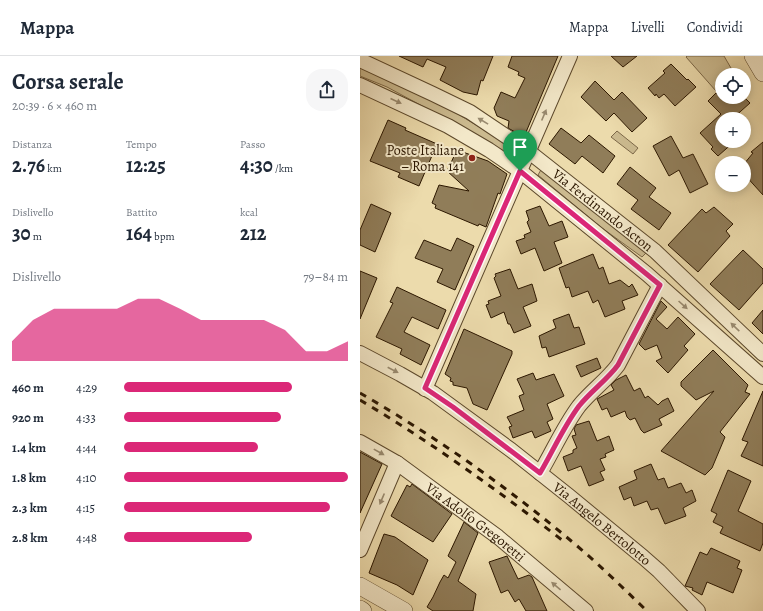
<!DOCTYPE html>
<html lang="it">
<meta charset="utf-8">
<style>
:root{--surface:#fff;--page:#f6f6f7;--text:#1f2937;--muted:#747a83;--line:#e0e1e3;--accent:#db2777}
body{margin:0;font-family:Alegreya,serif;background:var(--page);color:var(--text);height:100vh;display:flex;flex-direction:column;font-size:15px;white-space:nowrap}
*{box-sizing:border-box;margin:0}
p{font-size:13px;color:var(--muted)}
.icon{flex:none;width:22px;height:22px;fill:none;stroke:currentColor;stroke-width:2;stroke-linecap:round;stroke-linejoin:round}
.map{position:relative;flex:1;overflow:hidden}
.details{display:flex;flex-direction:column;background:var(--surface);width:360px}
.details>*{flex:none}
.tools{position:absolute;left:355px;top:12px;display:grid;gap:8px}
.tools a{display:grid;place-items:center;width:36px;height:36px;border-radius:50%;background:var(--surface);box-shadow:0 2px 10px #0003;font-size:20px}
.pin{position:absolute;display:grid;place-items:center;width:34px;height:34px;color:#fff;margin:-41px -17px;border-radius:50% 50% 50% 0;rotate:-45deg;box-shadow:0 0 4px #0007}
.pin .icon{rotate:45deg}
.round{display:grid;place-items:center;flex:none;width:42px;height:42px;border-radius:16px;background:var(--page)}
.headline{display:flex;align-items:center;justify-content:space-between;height:68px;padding:0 12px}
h1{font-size:22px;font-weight:700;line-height:30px}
.stats{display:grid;grid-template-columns:repeat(3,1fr);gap:6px;height:68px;padding:4px 12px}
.stats div{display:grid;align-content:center}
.stats b{font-size:20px;font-weight:700}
.stats small{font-size:11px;font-weight:400}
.stats p{font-size:11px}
.chart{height:112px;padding:8px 12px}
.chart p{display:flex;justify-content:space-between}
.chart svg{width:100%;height:72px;margin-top:4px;fill:var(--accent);opacity:.7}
ul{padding:0 12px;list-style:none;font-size:13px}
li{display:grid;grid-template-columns:64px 48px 1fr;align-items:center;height:30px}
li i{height:10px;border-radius:5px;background:var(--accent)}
header{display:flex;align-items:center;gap:24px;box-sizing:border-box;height:56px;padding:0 20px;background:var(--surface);border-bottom:1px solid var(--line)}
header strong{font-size:19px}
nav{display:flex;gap:22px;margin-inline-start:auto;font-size:14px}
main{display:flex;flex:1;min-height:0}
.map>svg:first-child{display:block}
.green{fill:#cbba8f;stroke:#7c6848}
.building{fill:#907d59;stroke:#2c1700}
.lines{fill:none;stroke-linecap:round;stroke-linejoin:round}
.minor-casing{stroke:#5c482b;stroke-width:16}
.tertiary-casing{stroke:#5c482b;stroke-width:18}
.minor{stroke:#f3e8c9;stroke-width:14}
.tertiary{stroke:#f3e8c9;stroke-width:17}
.rail{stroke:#2c1700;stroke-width:3;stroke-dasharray:7 7;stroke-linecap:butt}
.oneway{fill:#998a6f}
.route-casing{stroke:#fff;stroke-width:8}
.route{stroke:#db2777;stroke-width:5}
.poi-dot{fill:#8f2418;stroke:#f3e8c9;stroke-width:1.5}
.labels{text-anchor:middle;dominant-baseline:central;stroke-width:4;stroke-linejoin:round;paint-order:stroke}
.poi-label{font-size:14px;fill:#2c1700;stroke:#f3e8c9;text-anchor:end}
.street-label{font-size:14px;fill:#2c1700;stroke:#f3e8c9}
</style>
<header>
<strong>Mappa</strong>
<nav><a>Mappa</a><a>Livelli</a><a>Condividi</a></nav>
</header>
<main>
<section class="details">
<div class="headline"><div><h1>Corsa serale</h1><p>20:39 · 6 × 460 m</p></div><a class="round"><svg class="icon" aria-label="share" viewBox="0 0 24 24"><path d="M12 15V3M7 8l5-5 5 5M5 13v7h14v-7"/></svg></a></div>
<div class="stats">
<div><p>Distanza</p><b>2.76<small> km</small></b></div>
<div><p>Tempo</p><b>12:25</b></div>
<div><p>Passo</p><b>4:30<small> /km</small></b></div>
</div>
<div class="stats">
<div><p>Dislivello</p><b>30<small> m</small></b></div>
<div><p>Battito</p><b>164<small> bpm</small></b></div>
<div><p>kcal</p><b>212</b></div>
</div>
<div class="chart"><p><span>Dislivello</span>79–84 m</p>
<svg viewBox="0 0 160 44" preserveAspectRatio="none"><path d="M0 44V32L10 19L20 12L30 12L40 12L50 12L60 6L70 6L80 12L90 19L100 19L110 19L120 19L130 25L140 38L150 38L160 32V44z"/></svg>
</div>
<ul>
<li><b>460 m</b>4:29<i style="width:75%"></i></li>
<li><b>920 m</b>4:33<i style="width:70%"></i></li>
<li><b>1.4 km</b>4:44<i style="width:60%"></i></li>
<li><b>1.8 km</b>4:10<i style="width:100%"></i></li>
<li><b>2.3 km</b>4:15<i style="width:92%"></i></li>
<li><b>2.8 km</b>4:48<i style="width:57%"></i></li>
</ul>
</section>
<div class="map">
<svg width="403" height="555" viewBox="0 0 403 555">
<rect width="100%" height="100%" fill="#ecdbac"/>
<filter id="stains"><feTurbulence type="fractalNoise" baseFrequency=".005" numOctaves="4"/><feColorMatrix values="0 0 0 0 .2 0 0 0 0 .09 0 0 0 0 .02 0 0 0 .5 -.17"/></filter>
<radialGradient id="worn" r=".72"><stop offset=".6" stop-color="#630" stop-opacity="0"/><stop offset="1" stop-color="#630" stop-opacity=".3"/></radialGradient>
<path class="green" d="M327 0H364L375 19H362V31L356 35 326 1Z
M0 8 58 34 126 75 153 93 150 101 88 64 27 31 0 20Z
M257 75 278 92 273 98 251 81Z
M182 112 289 194 282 201 242 172 178 119Z"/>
<path class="building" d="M39 0H133L123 25 121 24 117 39 103 36 80 24 86 11 67 3 63 11Z
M152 0H198L164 81 148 72 149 65 137 60 134 52 141 36 155 42 165 22 158 19 159 16 148 11Z
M251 0H277L263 11Z
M311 8 327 24 328 23 336 31 315 50 304 38 299 42 296 38 295 40 288 32 305 17 303 15Z
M235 25 254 44 262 36 287 62 272 76 254 57 246 65 221 41Z
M362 34V41H384L390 47 372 63H362V85H375L358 100 351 93 353 91 340 77 361 58 348 45 356 37 357 38Z
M28 64 46 72 45 74 77 88 59 130 38 121 40 117 10 105Z
M201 72 221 87 229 79 255 100 243 117 222 100 215 108 189 88Z
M311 80 323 102 333 98 348 128 330 137 319 114 309 120 293 90Z
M403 86V139L384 118V108L393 97 391 96Z
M97 94 128 105 147 118 140 138 138 137 126 171 119 168 118 170 75 152 76 149 72 147 79 129 109 135 87 115Z
M270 111 296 132 289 141 311 157 299 174 271 153 278 144 257 128Z
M11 148 31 157 15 196 0 189V174Z
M180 150 189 170 202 165 208 181 194 186 202 207 184 215 175 192 161 198 156 185 165 182 164 179 171 176 167 166 169 164 166 155Z
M354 151 373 168 366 175 370 180 338 216 308 189 342 153 346 157Z
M97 182 114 190 95 234 77 226 83 213 55 202 64 184 91 195Z
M383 194 403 213V227L379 254 350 228Z
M233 198 239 213 243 211 249 228 260 224 269 231 272 228 278 239 262 245 265 253 245 261 238 244 233 247 228 235 212 241 209 231 206 232 199 212Z
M150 213 158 233 172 228 177 245 163 251 171 270 154 277 150 268H148L144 256 131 262 126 249 129 248 128 245 141 240 134 222 136 220 135 218Z
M0 215 17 222 0 263Z
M37 231 86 254 78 273 52 261 44 276 70 289 61 309 40 298 42 293 16 281 33 247 30 246Z
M301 245 307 251 296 263 307 273 318 261 335 278 324 290 328 294 308 317 296 305 302 302 297 289 285 294 279 288Z
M403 254V278L392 267Z
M209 258 214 272 219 271 225 288 189 301 186 291 182 292 179 280 196 272 193 264Z
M104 273 152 295V298L127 354 113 348 107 332 93 329V326L90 325 91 322 85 318Z
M353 294 388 329 385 336 390 338 360 376 365 381 352 412 345 419 301 395 354 335 336 344 321 330V326Z
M237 302 241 312 221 321 216 310Z
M173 317 176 324 194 318 204 340 187 348 193 363 187 366 191 375 175 382 172 375 153 382 149 371 152 370 147 361 164 354 159 340 164 338 157 323Z
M266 319 274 335 280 332 285 342 288 340 298 349 302 345 308 342 314 355 299 363 302 369 284 377 281 374 275 362 270 364 267 361 265 355 251 361 247 352 242 354 237 343 254 334 251 329 256 324Z
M403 335V410L381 400 388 386 382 384Z
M229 365 237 385 249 380 254 394 245 398 246 401 240 403 245 414 240 416 244 424 229 430 221 410 208 415 203 401 213 397V394L217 392 212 380 216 379 214 373 216 369Z
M0 396 22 408 0 457Z
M291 408 298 424 304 422 308 432 321 427 326 437 332 434 336 445 323 452 326 460 305 468 298 452 291 454 287 445 274 450 271 441 264 444 259 431 277 423 274 415Z
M368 414 391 425 378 455 403 468V487L400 495 360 477 363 471 353 466 357 458 351 455Z
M52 428 92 458 73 486 31 460 47 429 50 431Z
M104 466 118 477 98 525 116 538 113 555H73L67 551 73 541 80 526 84 519 88 522 96 506 88 500Z
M24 478 35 481 68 504 53 539 37 529 9 517Z
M351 492 380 505 377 512 382 514 373 537 347 526 342 539 332 534 333 532 325 530 340 496 347 499Z
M147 500 158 523 169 519 172 521 187 555H166L159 543 155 546 148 534 141 537 129 506Z"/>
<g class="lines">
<g class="minor-casing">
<g id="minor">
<path id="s1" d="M0 4 73 38 110 56 168 95 295 195 403 298"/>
<path d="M0 29 88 70 129 94 160 115 287 218 403 321"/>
<path id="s2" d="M0 297 40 318 73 337 151 394 209 440 283 501 299 515 338 555"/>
<path d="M65 333 210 0"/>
<path id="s3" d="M0 386 37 407 138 481 226 555"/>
<path d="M180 417C193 395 204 370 219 350 231 335 247 324 258 309L300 229"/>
<path d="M0 494 37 407"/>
</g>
</g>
<g class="tertiary-casing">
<path id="tertiary" d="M393 0 403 17
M0 530 44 555
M0 553 3 555"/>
</g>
<use href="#minor" class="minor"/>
<use href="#tertiary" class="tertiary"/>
<path class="rail" d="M0 337C76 381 149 432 216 489 241 510 264 533 287 555
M0 344C71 386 137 434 202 484"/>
</g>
<defs><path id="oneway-solid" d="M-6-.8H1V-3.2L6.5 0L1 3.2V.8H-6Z"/></defs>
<g class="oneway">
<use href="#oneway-solid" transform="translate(36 45) rotate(24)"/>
<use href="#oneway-solid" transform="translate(184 59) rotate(-67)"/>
<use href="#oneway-solid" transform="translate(123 65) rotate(-149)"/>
<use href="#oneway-solid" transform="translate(323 249) rotate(42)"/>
<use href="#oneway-solid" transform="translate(375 271) rotate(-136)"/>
<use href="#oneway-solid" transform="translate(33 314) rotate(27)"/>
<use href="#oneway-solid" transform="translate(19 396) rotate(29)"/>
<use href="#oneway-solid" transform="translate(22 443) rotate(113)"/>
<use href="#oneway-solid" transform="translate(196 530) rotate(-140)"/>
</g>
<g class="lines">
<g class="route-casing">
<path id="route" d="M160 115 300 229 258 309C247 324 231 335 219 350 204 370 193 395 180 417L93 351 65 332Z"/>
</g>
<use href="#route" class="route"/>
</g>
<circle class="poi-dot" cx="112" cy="102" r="4"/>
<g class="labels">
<g class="poi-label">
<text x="104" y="94">Poste Italiane<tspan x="104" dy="16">– Roma 141</tspan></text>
</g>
<g class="street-label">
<text stroke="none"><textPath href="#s1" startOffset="287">Via Ferdinando Acton</textPath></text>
<text stroke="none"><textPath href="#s3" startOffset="141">Via Adolfo Gregoretti</textPath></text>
<text stroke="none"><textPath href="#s2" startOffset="297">Via Angelo Bertolotto</textPath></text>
</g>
</g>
<rect width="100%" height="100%" filter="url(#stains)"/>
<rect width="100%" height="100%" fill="url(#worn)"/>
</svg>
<div class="tools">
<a><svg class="icon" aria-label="locate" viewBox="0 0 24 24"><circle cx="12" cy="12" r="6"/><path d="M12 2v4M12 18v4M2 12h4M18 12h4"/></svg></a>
<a>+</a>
<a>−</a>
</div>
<div class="pin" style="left:160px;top:115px;background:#1e9e55"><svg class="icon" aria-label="arrive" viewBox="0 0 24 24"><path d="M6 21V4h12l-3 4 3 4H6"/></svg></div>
</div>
</main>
